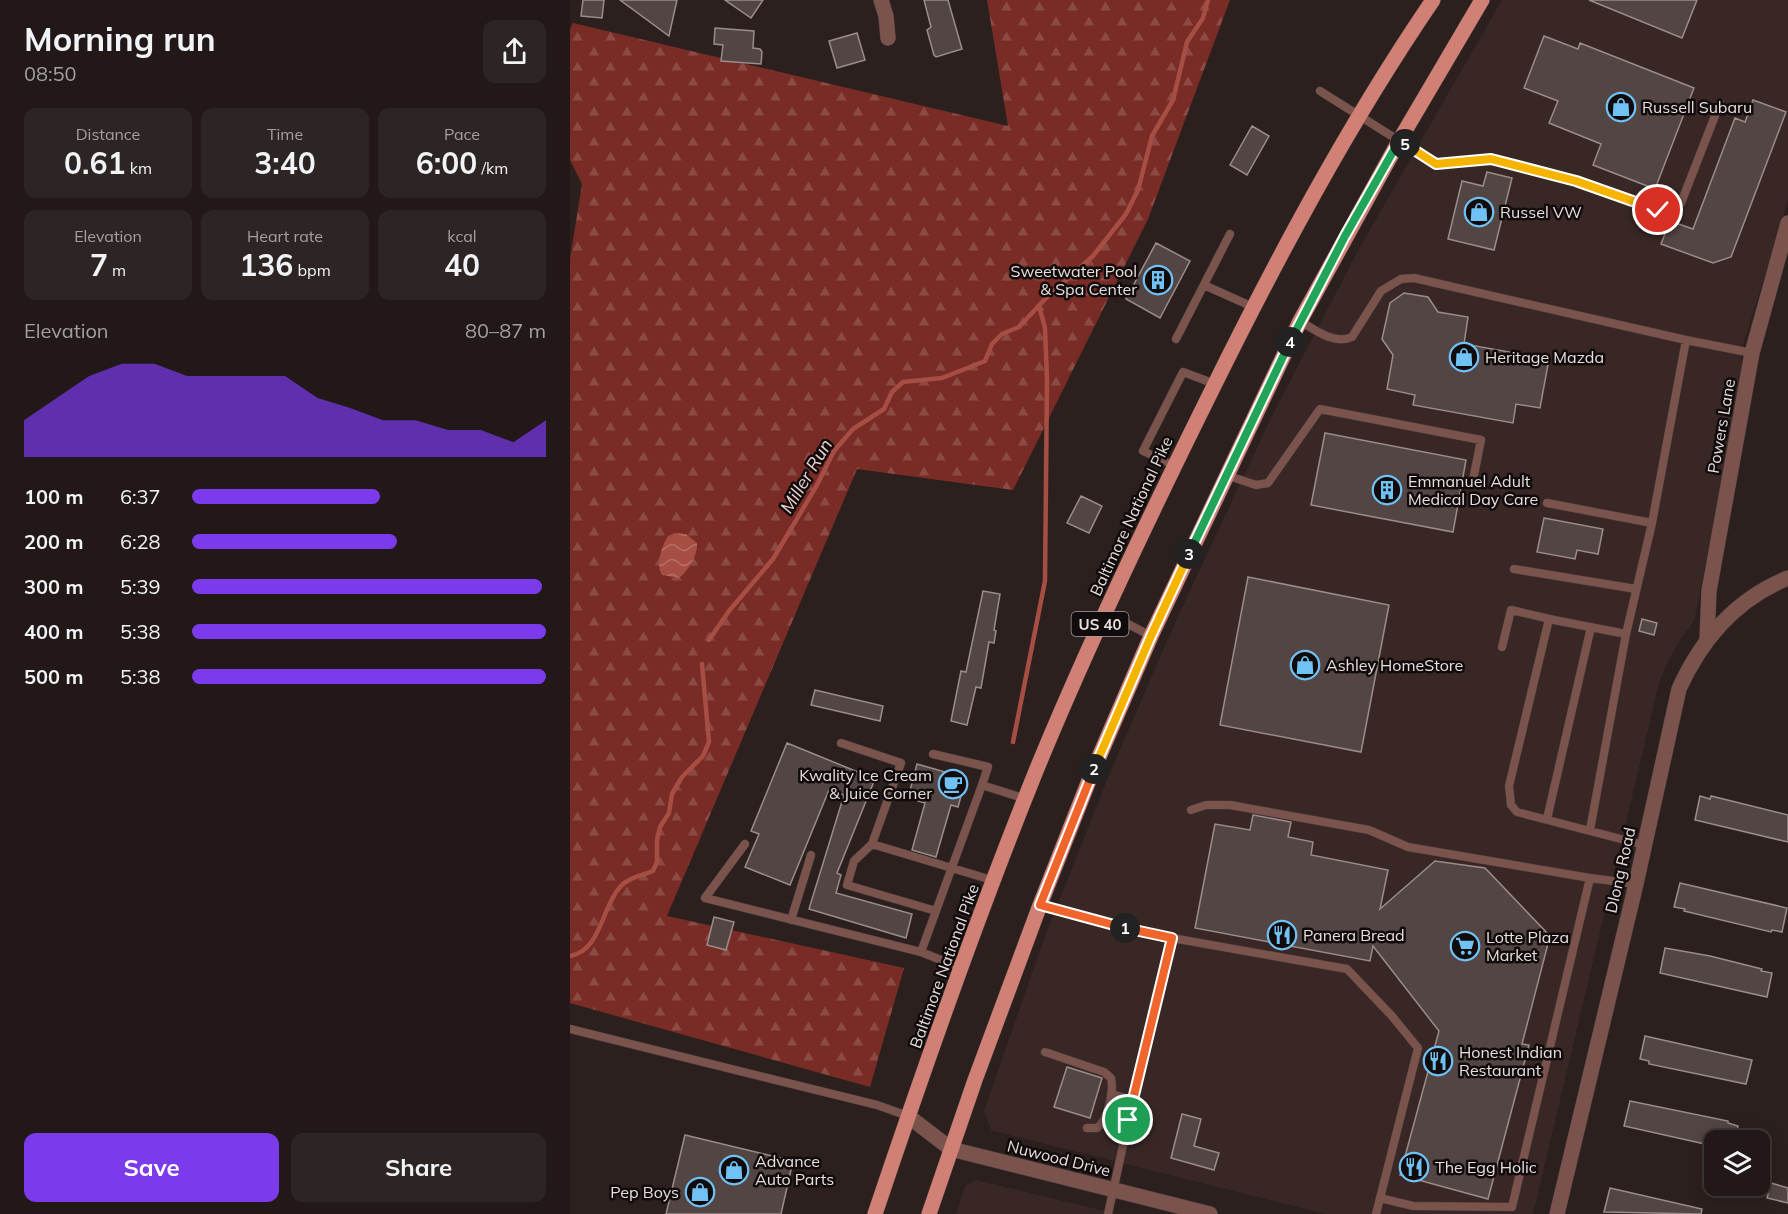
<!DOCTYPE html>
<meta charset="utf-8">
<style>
:root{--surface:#211817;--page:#2d2524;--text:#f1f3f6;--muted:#a2a0a1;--line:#3e3736;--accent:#7c3aed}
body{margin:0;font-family:Mulish,sans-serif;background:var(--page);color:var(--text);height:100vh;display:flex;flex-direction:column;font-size:22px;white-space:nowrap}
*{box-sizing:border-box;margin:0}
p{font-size:20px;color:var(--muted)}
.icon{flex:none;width:33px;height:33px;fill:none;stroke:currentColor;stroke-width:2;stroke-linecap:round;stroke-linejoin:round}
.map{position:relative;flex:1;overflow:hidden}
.drawer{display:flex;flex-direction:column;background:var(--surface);width:570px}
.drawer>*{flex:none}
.tools{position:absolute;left:1134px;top:1130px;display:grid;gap:12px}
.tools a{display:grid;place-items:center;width:66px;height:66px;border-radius:12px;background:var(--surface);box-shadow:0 3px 15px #0003,0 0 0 2px var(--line);font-size:30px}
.pin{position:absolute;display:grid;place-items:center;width:51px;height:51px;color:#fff;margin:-26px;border:3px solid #fff;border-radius:50%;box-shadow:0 2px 6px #0007}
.km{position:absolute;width:30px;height:30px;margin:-15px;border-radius:50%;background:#222;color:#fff;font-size:16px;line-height:30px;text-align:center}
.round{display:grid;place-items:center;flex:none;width:63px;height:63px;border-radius:12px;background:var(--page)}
.head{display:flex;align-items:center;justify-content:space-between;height:102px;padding:0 24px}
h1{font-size:33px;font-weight:700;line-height:45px}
.metrics{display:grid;grid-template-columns:repeat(3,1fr);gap:9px;height:102px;padding:6px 24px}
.metrics div{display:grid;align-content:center;border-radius:12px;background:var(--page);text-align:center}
.metrics b{font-size:30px;font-weight:700}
.metrics small{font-size:16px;font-weight:400}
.metrics p{font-size:16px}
.chart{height:168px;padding:12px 24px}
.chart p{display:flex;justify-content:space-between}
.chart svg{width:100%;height:108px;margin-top:6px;fill:var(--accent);opacity:.7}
.primary-button{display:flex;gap:12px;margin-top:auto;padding:12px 24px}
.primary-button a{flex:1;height:69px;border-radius:12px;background:var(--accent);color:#fff;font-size:24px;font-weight:700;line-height:69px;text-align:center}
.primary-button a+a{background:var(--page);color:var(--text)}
ul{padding:0 24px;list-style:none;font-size:20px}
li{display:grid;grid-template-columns:96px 72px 1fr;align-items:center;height:45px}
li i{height:15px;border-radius:8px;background:var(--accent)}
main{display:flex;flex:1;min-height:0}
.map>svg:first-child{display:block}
.built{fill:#392725}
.forest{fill:url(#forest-firs)}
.water{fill:url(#water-waves)}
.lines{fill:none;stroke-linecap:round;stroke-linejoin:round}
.stream{stroke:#a74e44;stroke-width:4.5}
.building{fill:#524543;stroke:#9b8c89;stroke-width:1.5}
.service-casing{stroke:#463b3a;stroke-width:9}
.minor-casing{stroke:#463b3a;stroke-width:16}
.tertiary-casing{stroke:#463b3a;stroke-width:16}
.primary-casing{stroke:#463b3a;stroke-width:16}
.service{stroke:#7a534d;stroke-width:8}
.minor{stroke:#7a534d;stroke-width:15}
.tertiary{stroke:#7a534d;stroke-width:15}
.primary{stroke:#d08075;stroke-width:15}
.split-1-casing{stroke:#fff;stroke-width:12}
.split-2-casing{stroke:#fff;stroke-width:12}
.split-3-casing{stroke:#fff;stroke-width:12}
.split-4-casing{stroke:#fff;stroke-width:12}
.split-5-casing{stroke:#fff;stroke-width:12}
.split-6-casing{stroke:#fff;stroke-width:12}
.split-1{stroke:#f0652b;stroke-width:8}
.split-2{stroke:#f0652b;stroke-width:8}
.split-3{stroke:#f5b400;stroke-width:8}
.split-4{stroke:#22a559;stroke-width:8}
.split-5{stroke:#22a559;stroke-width:8}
.split-6{stroke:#f5b400;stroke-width:8}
.labels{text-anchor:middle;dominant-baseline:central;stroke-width:5;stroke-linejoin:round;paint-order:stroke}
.shield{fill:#110b0b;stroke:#a79f9f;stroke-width:1.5}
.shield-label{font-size:15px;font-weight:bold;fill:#e7dfde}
.poi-label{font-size:16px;fill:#e7dfde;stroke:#110b0b;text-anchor:start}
.street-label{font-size:16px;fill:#e7dfde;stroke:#110b0b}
.water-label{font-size:18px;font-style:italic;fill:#edd3cf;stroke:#110b0b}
</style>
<main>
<section class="drawer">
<div class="head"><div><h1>Morning run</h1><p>08:50</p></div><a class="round"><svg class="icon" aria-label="share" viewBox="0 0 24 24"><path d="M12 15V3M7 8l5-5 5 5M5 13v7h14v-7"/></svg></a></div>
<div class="metrics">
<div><p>Distance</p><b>0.61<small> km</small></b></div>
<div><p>Time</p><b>3:40</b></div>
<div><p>Pace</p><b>6:00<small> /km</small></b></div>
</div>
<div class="metrics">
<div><p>Elevation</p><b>7<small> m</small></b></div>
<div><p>Heart rate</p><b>136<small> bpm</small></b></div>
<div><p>kcal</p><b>40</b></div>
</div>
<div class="chart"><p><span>Elevation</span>80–87 m</p>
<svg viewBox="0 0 160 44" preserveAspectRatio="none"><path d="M0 44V29L10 20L20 11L30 6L40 6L50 11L60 11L70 11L80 11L90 20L100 24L110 29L120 29L130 33L140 33L150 38L160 29V44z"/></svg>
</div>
<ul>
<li><b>100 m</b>6:37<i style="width:53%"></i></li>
<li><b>200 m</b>6:28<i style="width:58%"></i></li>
<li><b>300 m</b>5:39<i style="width:99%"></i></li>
<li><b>400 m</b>5:38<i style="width:100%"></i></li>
<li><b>500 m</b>5:38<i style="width:100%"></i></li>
</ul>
<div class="primary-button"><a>Save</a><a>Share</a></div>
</section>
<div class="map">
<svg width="1218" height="1214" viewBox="0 0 1218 1214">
<defs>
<pattern id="forest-firs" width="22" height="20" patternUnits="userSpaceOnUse" patternTransform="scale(1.5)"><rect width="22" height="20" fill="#792c25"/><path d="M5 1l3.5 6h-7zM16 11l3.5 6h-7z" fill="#8c4a44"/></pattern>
<pattern id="water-waves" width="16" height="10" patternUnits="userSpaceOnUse" patternTransform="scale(1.5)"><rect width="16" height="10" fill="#a74e44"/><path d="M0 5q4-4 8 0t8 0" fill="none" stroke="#b76f67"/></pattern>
</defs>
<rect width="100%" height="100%" fill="#2c201f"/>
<path class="built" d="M932 0H1218V200L1174 342 1171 359 1174 374 1124 621 1110 640 1097 663 1089 683 963 1214H756L421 1130 414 1111 474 939 539 775 608 616 702 416 790 247Z
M406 1180 547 1214H386L395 1186Z"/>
<path class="forest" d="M417 0H660L578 219 443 490 287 469 97 916 334 968 300 1087 0 1003V259L12 184 0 160V29L3 23 438 126Z"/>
<path class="water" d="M105 533 116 534 127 543C128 555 118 571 109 578L92 575C85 564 92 546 98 536Z"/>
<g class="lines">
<path class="stream" d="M139 640 159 611 203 559 247 485 264 451 283 429 314 409 322 392 333 382 372 378 415 361 422 344 432 334 449 327 476 298 523 256 556 214 568 190 582 136 603 100 617 42 633 18 638 0
M443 742 475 581 477 380 475 328 469 306
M0 956C31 951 32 906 50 887 59 877 71 876 83 871L87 862V840L90 827 99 813 102 794 112 777 133 756 139 742 132 664"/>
</g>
<path class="building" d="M13 0H34L32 18 11 16Z
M50 0H107L99 36Z
M155 0H193L181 18Z
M354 0H378L392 49 366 57 364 55 357 30 361 27Z
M1019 0H1127L1112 38Z
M145 28 184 31 183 48 190 49 192 52 191 64 151 61 153 45 144 44Z
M287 33 295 60 267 68 259 41Z
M974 36 1008 49 1010 43 1124 88 1085 189 1023 165 1031 144 979 123 988 101 954 88Z
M1183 100 1216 112 1161 257 1143 263 1091 244 1100 221 1123 229 1165 118 1175 122Z
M682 126 699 136 677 175 660 165Z
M917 172 942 178 924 250 878 239 892 181 913 186Z
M586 243 620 261 590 318 556 299Z
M834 293 858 297 868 312 898 317 894 344 979 359 970 408 946 404 943 423 843 405 845 395 817 389 823 355 812 339 820 303Z
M755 433 896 460 883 532 741 505Z
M511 496 532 506 519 533 497 523Z
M974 518 1033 529 1028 554 1007 550 1005 559 967 552Z
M678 577 819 605 791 752 650 725Z
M413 591 430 594 424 630 426 631 424 643 419 642 411 688 406 687 397 725 381 721 391 671 396 672Z
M1072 619 1087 623 1084 635 1069 631Z
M245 690 313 706 310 721 241 705Z
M217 743 305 779 267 873 271 875 266 893 342 914 336 938 239 909 274 795 259 790 220 885 175 867 189 834 181 831Z
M347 764 396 778 388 807 381 805 366 857 342 850 355 803 338 798Z
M1130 796 1140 799 1141 796 1218 815V842L1125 820Z
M683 815 721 822 718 837 743 842 741 855 818 870 810 909 865 861 915 868 980 936 952 1044 959 1045 918 1199 830 1175 869 1031 803 946 800 961 625 928 645 824 680 830Z
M1110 883 1217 908 1212 932 1202 930 1201 932 1114 911 1115 909 1104 907Z
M144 917 164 922 156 950 137 945Z
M1095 948 1140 956 1192 969 1191 971 1202 973 1197 997 1090 973Z
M1075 1036 1182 1060 1176 1084 1079 1064V1061L1070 1059Z
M497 1067 532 1078 520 1118 484 1107Z
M1060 1101 1158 1121V1123L1168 1126 1165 1140H1144V1146L1054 1126Z
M612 1114 631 1119 624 1146 649 1153 644 1170 601 1158Z
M115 1135 223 1161 211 1214H96Z
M1201 1183 1218 1188V1203L1197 1198Z
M1040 1188 1132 1209 1131 1214 1034 1212Z"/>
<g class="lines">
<g class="service-casing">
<path id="service" d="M750 91 866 164 921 158 1006 181 1088 210 1111 203 1150 103
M634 285 683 307
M730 321C745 330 764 345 782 337L811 291 831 279 844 278 1116 340 1182 353
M606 339 660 234
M605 466 573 451 613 372 645 384
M656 475 686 485 698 483 750 409 911 440 902 485
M977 503 1082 523 1116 340
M944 569 1066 589
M535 612 581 636
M1056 634 1082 523
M932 647 941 610 980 619
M271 743 331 763 302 844 284 861 277 885 366 911
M363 754 418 767 412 785
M621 810 636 805H660L799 830 838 847 1020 878 1066 884
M977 819 1021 627
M1020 830 1056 634 979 619 939 786 941 805 947 812 1074 845
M175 844 135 898 351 952
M302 844 425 881
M470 905 602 938 777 969 821 1015 848 1048 806 1214
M221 920 241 855
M391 968 351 952 412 785 456 799
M0 1029 307 1105 338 1116
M475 1052 534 1072 541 1078C544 1091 538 1120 527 1128H517
M541 1094 563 1100
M810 1198 843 1206 942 1207 1020 878
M538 1214 572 1059 602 938"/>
</g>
<g class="minor-casing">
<path id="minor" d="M311 0 316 16 318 38
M1137 639 1139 591 1182 353 1218 223"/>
</g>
<g class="tertiary-casing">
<path id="tertiary" d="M338 1116 381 1149 640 1214
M987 1214 1066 884 1109 689C1132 638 1166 599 1218 578"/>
</g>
<g class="primary-casing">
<path id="primary" d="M305 1214C355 1065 407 917 466 771 518 644 577 521 638 398 705 262 777 126 863 0
M359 1214 405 1080 470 905 520 778 581 636 730 321 829 141 912 0"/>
</g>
<use href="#service" class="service"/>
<use href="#minor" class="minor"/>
<use href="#tertiary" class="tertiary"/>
<use href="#primary" class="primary"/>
</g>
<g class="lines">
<g class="split-1-casing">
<path id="split-1" d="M555 928 602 938 558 1120"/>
</g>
<g class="split-2-casing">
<path id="split-2" d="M524 769 470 905 555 928"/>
</g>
<g class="split-3-casing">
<path id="split-3" d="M524 769 581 636 619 554"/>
</g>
<g class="split-4-casing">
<path id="split-4" d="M619 554 720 342"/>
</g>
<g class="split-5-casing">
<path id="split-5" d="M720 342 775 236 829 141 835 144"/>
</g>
<g class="split-6-casing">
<path id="split-6" d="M835 144 866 164 921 159 1006 181 1088 210"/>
</g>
<use href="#split-1" class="split-1"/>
<use href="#split-2" class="split-2"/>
<use href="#split-3" class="split-3"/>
<use href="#split-4" class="split-4"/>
<use href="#split-5" class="split-5"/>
<use href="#split-6" class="split-6"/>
</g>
<defs>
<g id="shop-ring" transform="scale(1.5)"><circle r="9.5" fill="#110b0b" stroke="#70c1f4" stroke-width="1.5"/><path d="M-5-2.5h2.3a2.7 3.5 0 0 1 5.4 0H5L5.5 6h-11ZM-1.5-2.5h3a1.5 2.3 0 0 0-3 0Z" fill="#70c1f4"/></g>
<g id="building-ring" transform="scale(1.5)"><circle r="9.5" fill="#110b0b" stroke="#70c1f4" stroke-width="1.5"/><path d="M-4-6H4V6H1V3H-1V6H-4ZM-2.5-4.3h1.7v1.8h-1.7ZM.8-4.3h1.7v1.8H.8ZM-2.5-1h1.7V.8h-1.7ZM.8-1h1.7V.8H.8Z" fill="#70c1f4"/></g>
<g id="cafe-ring" transform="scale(1.5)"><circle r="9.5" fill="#110b0b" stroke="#70c1f4" stroke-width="1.5"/><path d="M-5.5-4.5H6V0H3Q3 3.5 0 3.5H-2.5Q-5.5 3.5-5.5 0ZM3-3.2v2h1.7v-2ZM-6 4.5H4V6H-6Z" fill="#70c1f4"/></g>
<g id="restaurant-ring" transform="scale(1.5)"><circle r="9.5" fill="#110b0b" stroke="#70c1f4" stroke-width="1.5"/><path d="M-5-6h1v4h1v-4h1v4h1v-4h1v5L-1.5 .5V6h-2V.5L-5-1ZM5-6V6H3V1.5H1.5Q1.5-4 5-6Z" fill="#70c1f4"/></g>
<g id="supermarket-ring" transform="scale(1.5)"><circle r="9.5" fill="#110b0b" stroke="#70c1f4" stroke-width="1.5"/><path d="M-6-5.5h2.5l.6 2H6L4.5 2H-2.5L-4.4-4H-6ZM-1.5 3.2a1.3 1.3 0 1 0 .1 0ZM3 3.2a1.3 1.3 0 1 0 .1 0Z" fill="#70c1f4"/></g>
</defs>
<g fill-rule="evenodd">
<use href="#shop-ring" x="1051" y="107"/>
<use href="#shop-ring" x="909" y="212"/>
<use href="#building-ring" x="588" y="280"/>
<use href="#shop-ring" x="894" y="357"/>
<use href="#building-ring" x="817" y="490"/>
<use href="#shop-ring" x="735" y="665"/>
<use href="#cafe-ring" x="383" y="784"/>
<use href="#restaurant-ring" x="712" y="935"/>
<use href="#supermarket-ring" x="895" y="946"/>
<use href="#restaurant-ring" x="868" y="1061"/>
<use href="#restaurant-ring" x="844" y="1167"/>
<use href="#shop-ring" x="164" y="1170"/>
<use href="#shop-ring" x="130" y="1192"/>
</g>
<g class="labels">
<rect class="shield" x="501.5" y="612" width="57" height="24" rx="4.5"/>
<g class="shield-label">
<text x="530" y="624">US 40</text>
</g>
<g class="poi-label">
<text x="1072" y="107">Russell Subaru</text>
<text x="930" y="212">Russel VW</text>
<text x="567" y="271" text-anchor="end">Sweetwater Pool<tspan x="567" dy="18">&amp; Spa Center</tspan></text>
<text x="915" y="357">Heritage Mazda</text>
<text x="838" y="481">Emmanuel Adult<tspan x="838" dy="18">Medical Day Care</tspan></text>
<text x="756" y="665">Ashley HomeStore</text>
<text x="362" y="775" text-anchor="end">Kwality Ice Cream<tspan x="362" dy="18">&amp; Juice Corner</tspan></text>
<text x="733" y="935">Panera Bread</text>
<text x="916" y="937">Lotte Plaza<tspan x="916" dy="18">Market</tspan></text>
<text x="889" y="1052">Honest Indian<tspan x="889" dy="18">Restaurant</tspan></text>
<text x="185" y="1161">Advance<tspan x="185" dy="18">Auto Parts</tspan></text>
<text x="865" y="1167">The Egg Holic</text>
<text x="109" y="1192" text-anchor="end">Pep Boys</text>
</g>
<g class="street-label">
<text transform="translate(1151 426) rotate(-80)">Powers Lane</text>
<text transform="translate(561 516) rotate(-65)">Baltimore National Pike</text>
<text transform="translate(1050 870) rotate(-77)">Dlong Road</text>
<text transform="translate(374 966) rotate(-70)">Baltimore National Pike</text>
<text transform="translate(489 1158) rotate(14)">Nuwood Drive</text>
</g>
<g class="water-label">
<text transform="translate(236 476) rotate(-59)">Miller Run</text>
</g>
</g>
</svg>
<div class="tools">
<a><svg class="icon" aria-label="layers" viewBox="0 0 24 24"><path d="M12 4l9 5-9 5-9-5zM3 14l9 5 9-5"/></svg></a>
</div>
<div class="pin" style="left:558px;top:1120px;background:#1e9e55"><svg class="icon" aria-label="arrive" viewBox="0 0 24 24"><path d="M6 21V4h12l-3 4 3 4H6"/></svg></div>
<div class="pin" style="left:1088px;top:210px;background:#d93025"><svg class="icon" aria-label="check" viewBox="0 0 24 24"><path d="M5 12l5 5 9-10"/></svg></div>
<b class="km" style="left:555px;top:928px">1</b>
<b class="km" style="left:524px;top:769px">2</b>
<b class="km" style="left:619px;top:554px">3</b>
<b class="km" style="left:720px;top:342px">4</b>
<b class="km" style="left:835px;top:144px">5</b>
</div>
</main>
